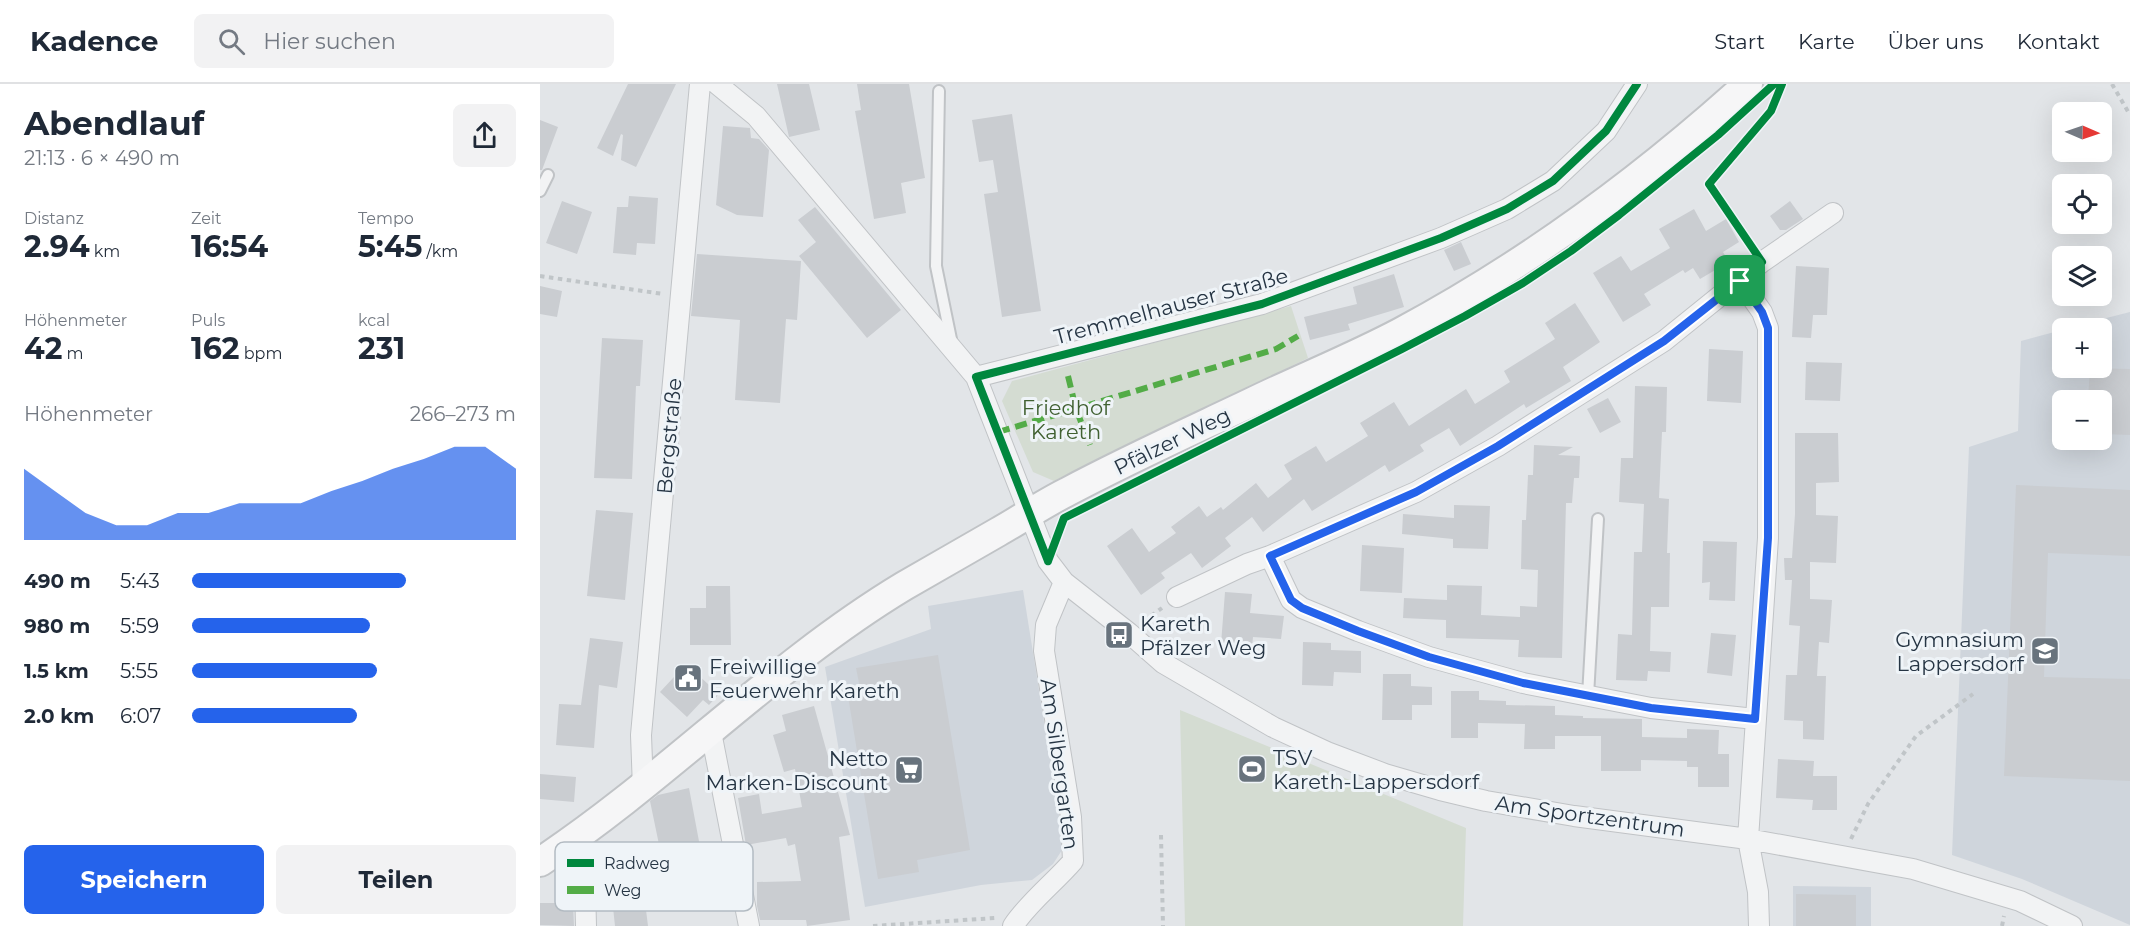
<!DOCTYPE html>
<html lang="de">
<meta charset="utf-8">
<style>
:root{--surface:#fff;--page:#f2f2f3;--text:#1f2937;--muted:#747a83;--line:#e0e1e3;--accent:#2563eb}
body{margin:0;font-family:Montserrat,sans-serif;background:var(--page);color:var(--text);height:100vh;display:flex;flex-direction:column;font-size:22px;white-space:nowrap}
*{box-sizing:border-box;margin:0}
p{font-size:20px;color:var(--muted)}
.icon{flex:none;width:33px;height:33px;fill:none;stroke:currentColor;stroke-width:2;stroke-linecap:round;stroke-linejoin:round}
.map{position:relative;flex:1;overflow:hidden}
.panel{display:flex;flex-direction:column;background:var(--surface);width:540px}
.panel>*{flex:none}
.needle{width:39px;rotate:92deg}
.tools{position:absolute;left:1512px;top:18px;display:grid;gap:12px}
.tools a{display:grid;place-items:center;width:60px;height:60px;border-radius:9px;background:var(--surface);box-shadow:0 6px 24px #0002;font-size:30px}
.pin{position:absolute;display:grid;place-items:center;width:51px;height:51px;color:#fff;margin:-26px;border-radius:12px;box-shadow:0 3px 9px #0006}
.round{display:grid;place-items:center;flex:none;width:63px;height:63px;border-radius:9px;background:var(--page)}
.head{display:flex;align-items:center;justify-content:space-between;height:102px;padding:0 24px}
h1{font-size:33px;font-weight:700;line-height:45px}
.figures{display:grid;grid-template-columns:repeat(3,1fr);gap:9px;height:102px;padding:6px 24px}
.figures div{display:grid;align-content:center}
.figures b{font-size:30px;font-weight:700}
.figures small{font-size:16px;font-weight:400}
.figures p{font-size:16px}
.chart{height:168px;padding:12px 24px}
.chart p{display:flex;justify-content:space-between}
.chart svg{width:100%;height:108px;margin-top:6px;fill:var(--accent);opacity:.7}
.cta{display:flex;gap:12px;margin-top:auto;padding:12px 24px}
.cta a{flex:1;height:69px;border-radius:9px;background:var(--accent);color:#fff;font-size:24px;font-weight:700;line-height:69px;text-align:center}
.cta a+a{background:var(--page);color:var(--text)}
ul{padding:0 24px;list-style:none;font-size:20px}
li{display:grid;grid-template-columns:96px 72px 1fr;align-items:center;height:45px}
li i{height:15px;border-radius:8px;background:var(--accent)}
header{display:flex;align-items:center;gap:36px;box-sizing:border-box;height:84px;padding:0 30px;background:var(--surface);border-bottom:2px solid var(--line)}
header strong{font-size:28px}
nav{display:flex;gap:33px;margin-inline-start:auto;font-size:21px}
.search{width:420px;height:54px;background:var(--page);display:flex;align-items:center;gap:15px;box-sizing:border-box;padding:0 21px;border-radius:9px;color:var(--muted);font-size:22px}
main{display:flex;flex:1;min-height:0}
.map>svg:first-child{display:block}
.built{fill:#cfd5dc;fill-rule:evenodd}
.green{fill:#d4dcd2}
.building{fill:#cacdd1}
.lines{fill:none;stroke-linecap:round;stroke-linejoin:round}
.lane-casing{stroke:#c0c3c6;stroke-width:14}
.street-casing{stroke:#c0c3c6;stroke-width:22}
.secondary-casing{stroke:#c0c3c6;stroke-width:32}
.path{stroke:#c0c5c8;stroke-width:4;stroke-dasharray:4.5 4.5;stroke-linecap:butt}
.lane{stroke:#f2f3f4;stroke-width:10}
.street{stroke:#f2f3f4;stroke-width:20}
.secondary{stroke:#f6f6f7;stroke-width:28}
.quiet{stroke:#53ac47;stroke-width:6;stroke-dasharray:12 6;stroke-linecap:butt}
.cycleway-casing{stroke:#eff4f8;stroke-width:11}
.cycleway{stroke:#00873e;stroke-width:8}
.route-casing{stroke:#fff;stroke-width:12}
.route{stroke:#2563eb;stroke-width:8}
.labels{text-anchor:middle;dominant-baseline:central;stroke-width:6;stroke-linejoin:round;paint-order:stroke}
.street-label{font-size:21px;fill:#263544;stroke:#eff4f8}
.park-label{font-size:21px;fill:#416132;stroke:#eff4f8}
.poi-label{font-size:21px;fill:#263544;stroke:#eff4f8;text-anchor:start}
.key{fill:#eff4f8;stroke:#b3bbc2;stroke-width:1.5}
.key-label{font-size:16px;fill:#263544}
</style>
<header>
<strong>Kadence</strong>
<div class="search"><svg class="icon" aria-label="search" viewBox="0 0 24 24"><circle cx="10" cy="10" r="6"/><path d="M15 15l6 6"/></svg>Hier suchen</div>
<nav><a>Start</a><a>Karte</a><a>Über uns</a><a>Kontakt</a></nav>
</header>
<main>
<section class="panel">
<div class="head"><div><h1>Abendlauf</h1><p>21:13 · 6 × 490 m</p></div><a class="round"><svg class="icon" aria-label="share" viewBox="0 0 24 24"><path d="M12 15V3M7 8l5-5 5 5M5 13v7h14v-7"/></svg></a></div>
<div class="figures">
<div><p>Distanz</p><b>2.94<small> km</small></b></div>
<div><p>Zeit</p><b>16:54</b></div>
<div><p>Tempo</p><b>5:45<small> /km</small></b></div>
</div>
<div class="figures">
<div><p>Höhenmeter</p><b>42<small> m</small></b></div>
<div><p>Puls</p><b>162<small> bpm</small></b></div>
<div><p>kcal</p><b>231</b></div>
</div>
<div class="chart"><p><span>Höhenmeter</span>266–273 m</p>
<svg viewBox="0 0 160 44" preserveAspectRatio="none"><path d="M0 44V15L10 24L20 33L30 38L40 38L50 33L60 33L70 29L80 29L90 29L100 24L110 20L120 15L130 11L140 6L150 6L160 15V44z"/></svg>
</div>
<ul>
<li><b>490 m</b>5:43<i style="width:66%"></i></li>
<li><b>980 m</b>5:59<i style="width:55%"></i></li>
<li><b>1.5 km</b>5:55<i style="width:57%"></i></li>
<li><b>2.0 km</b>6:07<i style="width:51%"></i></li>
</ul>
<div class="cta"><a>Speichern</a><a>Teilen</a></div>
</section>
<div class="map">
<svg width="1590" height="842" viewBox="0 0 1590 842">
<rect width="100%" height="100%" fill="#e2e5e8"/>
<path class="built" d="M1590 228V841L1482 795 1412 771 1429 363 1478 347 1481 257 1522 246V284H1562V244H1527ZM1522 316H1562V356H1522Z
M483 506 524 763 513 780 492 796 441 801 325 823 285 583 391 545 388 522Z
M1253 802 1331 803V842H1253Z"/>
<path class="green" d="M751 222 768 274 514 397 493 388 462 317 472 297Z
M640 626 926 744 923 842H645Z"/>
<path class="building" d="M88 0H136L96 83 81 76 83 51 81 50 73 72 57 64Z
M237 0H269L280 46 249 53Z
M317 0H369L385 94 361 99 366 129 334 135 315 27 321 26Z
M472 30 501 227 462 233 444 110 458 108 453 76 439 78 432 36Z
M0 36 18 43 2 86H0Z
M183 42 210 44 211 54 219 55 229 66 223 133 197 131 176 121Z
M89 112 118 114 115 160 97 159 96 171 73 169 77 123H88Z
M22 117 52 128 37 170 6 159Z
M1250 117 1263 135 1246 146H1240L1230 132Z
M275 123 361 226 327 254 259 172 276 158 258 136Z
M1154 125 1166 147 1186 135 1199 158 1183 168 1189 178 1160 195 1153 184 1145 189 1143 186 1104 210 1111 221 1083 238 1053 189 1081 172 1091 187 1130 164 1119 145Z
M921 158 931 180 914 187 904 166Z
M157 170 261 177 257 236 246 235 240 319 195 316 200 236 151 232Z
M1256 182 1289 184 1287 231H1273L1271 254 1252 253Z
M854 190 864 223 808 240 810 246 770 256 764 233 817 220 813 203Z
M0 202 22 207 17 233 0 230Z
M1035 219 1060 258 1023 283 1031 297 986 324 984 320 920 362 909 344 880 361 884 367 849 388 845 381 772 427 764 415 723 448 712 433 685 454 691 462 662 484 651 469 621 489 625 494 601 511 567 462 592 444 609 468 636 449 631 443 659 422 667 433 681 423 683 426 716 399 728 414 752 395 744 381 776 362 786 378 828 352 820 339 854 318 869 342 926 305 935 320 970 298 964 287 1015 255 1005 239Z
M62 254 103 256 100 302H96L92 395 54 394Z
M1169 265 1203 267 1201 319 1167 317Z
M1266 278 1302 279 1300 317 1265 316Z
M1550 284 1590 285V351L1562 350V316H1548Z
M1095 302 1127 303 1126 348H1122L1119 414 1129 415 1127 469H1130L1129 523H1111L1110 567 1131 568 1130 588 1108 587 1107 597 1076 596 1078 550 1092 551 1094 468H1102L1104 420 1079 418 1081 374H1093Z
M1068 314 1081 338 1060 349 1047 325Z
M1255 349H1298L1299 398 1276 399V431L1298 432 1296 479 1270 478V515L1292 516 1289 559 1279 558 1277 592H1286L1284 656 1263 655V637L1244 636 1246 591H1257L1260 542 1249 541 1252 496H1245L1244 474H1252L1255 430Z
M994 361 1033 363 1018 371 1040 372 1039 394H1034L1032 419H1026L1022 574 978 573 979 556 906 554V536L863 534 864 514 907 516V501L942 502 941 531 980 533V522L997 523 998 486 981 485 982 436H986L988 391H993Z
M1476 401 1590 406V472L1508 469 1504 593 1590 595V697L1464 692Z
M914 421 950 422 948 465 913 464V455L862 450 863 430 914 434Z
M56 426 93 429 85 516 47 512Z
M1163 457 1197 458 1195 517 1169 516 1170 498 1162 499Z
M822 461 864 464 862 509 820 507Z
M166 502H190L191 561H150V524H166Z
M685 508 712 510 710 529 744 532 741 555 713 553 712 563 681 560Z
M1171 549 1196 551 1192 592 1167 589Z
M50 554 83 558 77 604 59 601 54 664 16 661 19 620 41 621Z
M763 558 791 559V566L821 567V589L794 588 793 602 762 601Z
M398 571 430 766 377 776 379 788 338 795 307 606 320 604 316 584Z
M146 580 179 610 169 621 163 616 147 633 120 608Z
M843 590H871V602L892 603V621H872V636H842Z
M911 607H939V616L966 617V621L1015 622V631L1043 632V634L1102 635V653L1147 654V645L1179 646 1178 670H1189V703H1158V683H1147V677L1101 676V687H1061V652H1015V665H984L985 640 938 639V654H911Z
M274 622 310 751 299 753 310 836 267 842 266 836H220L217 822V798L261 797 255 760 248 762 246 754 206 761 198 714 219 710 222 730 262 723 255 685 244 688 233 651 246 647 242 631Z
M1238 675 1274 677 1273 692H1297V726H1272L1273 716 1236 714Z
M0 690 36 693 34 718 0 715Z
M149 704 161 768 179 764 189 813 151 821 141 772 122 775 110 717 118 711Z
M104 810 108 842H75L72 814Z
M1256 810 1316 811V842H1256Z
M0 819H33L34 842 0 841Z"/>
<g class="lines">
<g class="lane-casing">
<path id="lane" d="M399 7 396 182 412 260
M0 107 8 91
M1048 612 1058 435"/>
</g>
<g class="street-casing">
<path id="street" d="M177 0 216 32 436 293 508 477 524 498 589 549 623 579 733 643 787 668 845 690 900 706 946 717 1034 732 1208 755 1373 785 1480 817 1532 842
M1200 197 1222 228 1228 244V454L1208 755 1218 808 1219 842
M436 293 722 220 901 154 967 125 1013 97 1066 47 1097 0
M730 472 751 516 762 524 818 547 889 573 983 599 1111 624 1215 635
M637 513 707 480 730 472 876 408 958 362 1124 257 1222 178 1293 129
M171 648 209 842
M103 704 101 651 160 0
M40 752 45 801 46 842
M473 842C489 818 514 799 533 777L531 733 504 567 506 541 524 498"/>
</g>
<g class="secondary-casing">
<path id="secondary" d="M0 778C127 694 233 581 364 502 395 484 427 466 458 448 481 435 503 420 527 408 587 376 649 348 710 319 759 295 812 274 861 248 986 181 1103 95 1208 0"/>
</g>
<path class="path" d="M1572 0 1590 31
M0 192 123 210
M604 537 622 524
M621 751 623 842
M1311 755 1328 720 1376 652 1433 610
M333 842 455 834
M1462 842 1464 832"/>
<use href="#lane" class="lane"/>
<use href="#street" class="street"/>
<use href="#secondary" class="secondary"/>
<path class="quiet" d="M528 292 536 325 550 361
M458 348 736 265 758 252"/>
<g class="cycleway-casing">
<path id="cycleway" d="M1222 178 1169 100 1231 27 1242 0
M508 477 436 293 722 220 901 154 967 125 1013 97 1066 47 1097 0
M508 477 524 434 862 265 925 232 983 199 1031 167 1079 131 1178 51 1234 0"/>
</g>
<use href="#cycleway" class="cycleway"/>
</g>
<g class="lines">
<g class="route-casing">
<path id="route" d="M1200 197 1222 228 1228 244V454L1215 635 1111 624 983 599 889 573 818 547 762 524 751 516 730 472 876 408 958 362 1124 257Z"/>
</g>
<use href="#route" class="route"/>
</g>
<defs>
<g id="bus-square" transform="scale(1.5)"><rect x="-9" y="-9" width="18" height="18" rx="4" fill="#68737d" stroke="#eff4f8"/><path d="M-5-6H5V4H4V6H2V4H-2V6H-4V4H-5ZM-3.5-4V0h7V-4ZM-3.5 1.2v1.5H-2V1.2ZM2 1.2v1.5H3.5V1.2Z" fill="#fff"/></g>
<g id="school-square" transform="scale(1.5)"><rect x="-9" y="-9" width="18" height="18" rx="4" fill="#68737d" stroke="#eff4f8"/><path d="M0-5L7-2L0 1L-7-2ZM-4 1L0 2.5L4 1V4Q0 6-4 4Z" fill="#fff"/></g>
<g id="civic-square" transform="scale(1.5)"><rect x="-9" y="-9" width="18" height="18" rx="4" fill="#68737d" stroke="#eff4f8"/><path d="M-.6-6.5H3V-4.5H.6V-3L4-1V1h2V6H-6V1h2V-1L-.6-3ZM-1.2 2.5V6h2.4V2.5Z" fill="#fff"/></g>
<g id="stadium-square" transform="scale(1.5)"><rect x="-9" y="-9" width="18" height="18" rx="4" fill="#68737d" stroke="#eff4f8"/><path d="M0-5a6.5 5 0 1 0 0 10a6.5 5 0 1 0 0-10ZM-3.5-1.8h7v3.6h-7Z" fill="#fff"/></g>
<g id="supermarket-square" transform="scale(1.5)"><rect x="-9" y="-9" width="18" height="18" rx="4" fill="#68737d" stroke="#eff4f8"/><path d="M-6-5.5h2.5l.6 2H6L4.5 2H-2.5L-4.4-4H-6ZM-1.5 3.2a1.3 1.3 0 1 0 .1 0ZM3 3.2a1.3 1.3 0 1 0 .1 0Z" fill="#fff"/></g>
</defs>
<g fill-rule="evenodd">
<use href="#bus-square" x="579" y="551"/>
<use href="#school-square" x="1505" y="567"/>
<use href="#civic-square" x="148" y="594"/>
<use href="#stadium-square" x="712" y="685"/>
<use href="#supermarket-square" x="369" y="686"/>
</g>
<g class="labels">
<g class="street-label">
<text transform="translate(631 222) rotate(-15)">Tremmelhauser Straße</text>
<text transform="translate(129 352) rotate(-85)">Bergstraße</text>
<text transform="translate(632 357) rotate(-26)">Pfälzer Weg</text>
<text transform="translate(520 680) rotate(82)">Am Silbergarten</text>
<text transform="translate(1050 732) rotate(8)">Am Sportzentrum</text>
</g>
<g class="park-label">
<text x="526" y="323">Friedhof<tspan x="526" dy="24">Kareth</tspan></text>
</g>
<g class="poi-label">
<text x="600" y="539">Kareth<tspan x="600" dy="24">Pfälzer Weg</tspan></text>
<text x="1484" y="555" text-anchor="end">Gymnasium<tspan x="1484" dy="24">Lappersdorf</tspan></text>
<text x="169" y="582">Freiwillige<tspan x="169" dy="24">Feuerwehr Kareth</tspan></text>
<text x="733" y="673">TSV<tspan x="733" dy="24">Kareth-Lappersdorf</tspan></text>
<text x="348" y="674" text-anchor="end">Netto<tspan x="348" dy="24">Marken-Discount</tspan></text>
</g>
</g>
<rect x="15" y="758" width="198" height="69" rx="9" class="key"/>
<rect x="27" y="775" width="27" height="8" fill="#00873e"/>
<rect x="27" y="802" width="27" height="8" fill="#53ac47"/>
<g class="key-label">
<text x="64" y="785">Radweg</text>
<text x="64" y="812">Weg</text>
</g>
</svg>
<div class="tools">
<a><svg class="needle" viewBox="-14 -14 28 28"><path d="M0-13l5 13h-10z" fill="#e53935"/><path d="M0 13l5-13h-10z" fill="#747a83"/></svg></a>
<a><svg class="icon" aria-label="locate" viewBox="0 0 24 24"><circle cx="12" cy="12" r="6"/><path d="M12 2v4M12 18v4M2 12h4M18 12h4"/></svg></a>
<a><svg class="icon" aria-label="layers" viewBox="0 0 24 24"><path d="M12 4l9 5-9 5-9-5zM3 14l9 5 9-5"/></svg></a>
<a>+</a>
<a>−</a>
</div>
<div class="pin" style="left:1200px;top:197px;background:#1e9e55"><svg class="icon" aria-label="arrive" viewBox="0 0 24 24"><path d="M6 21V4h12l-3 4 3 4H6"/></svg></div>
</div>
</main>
